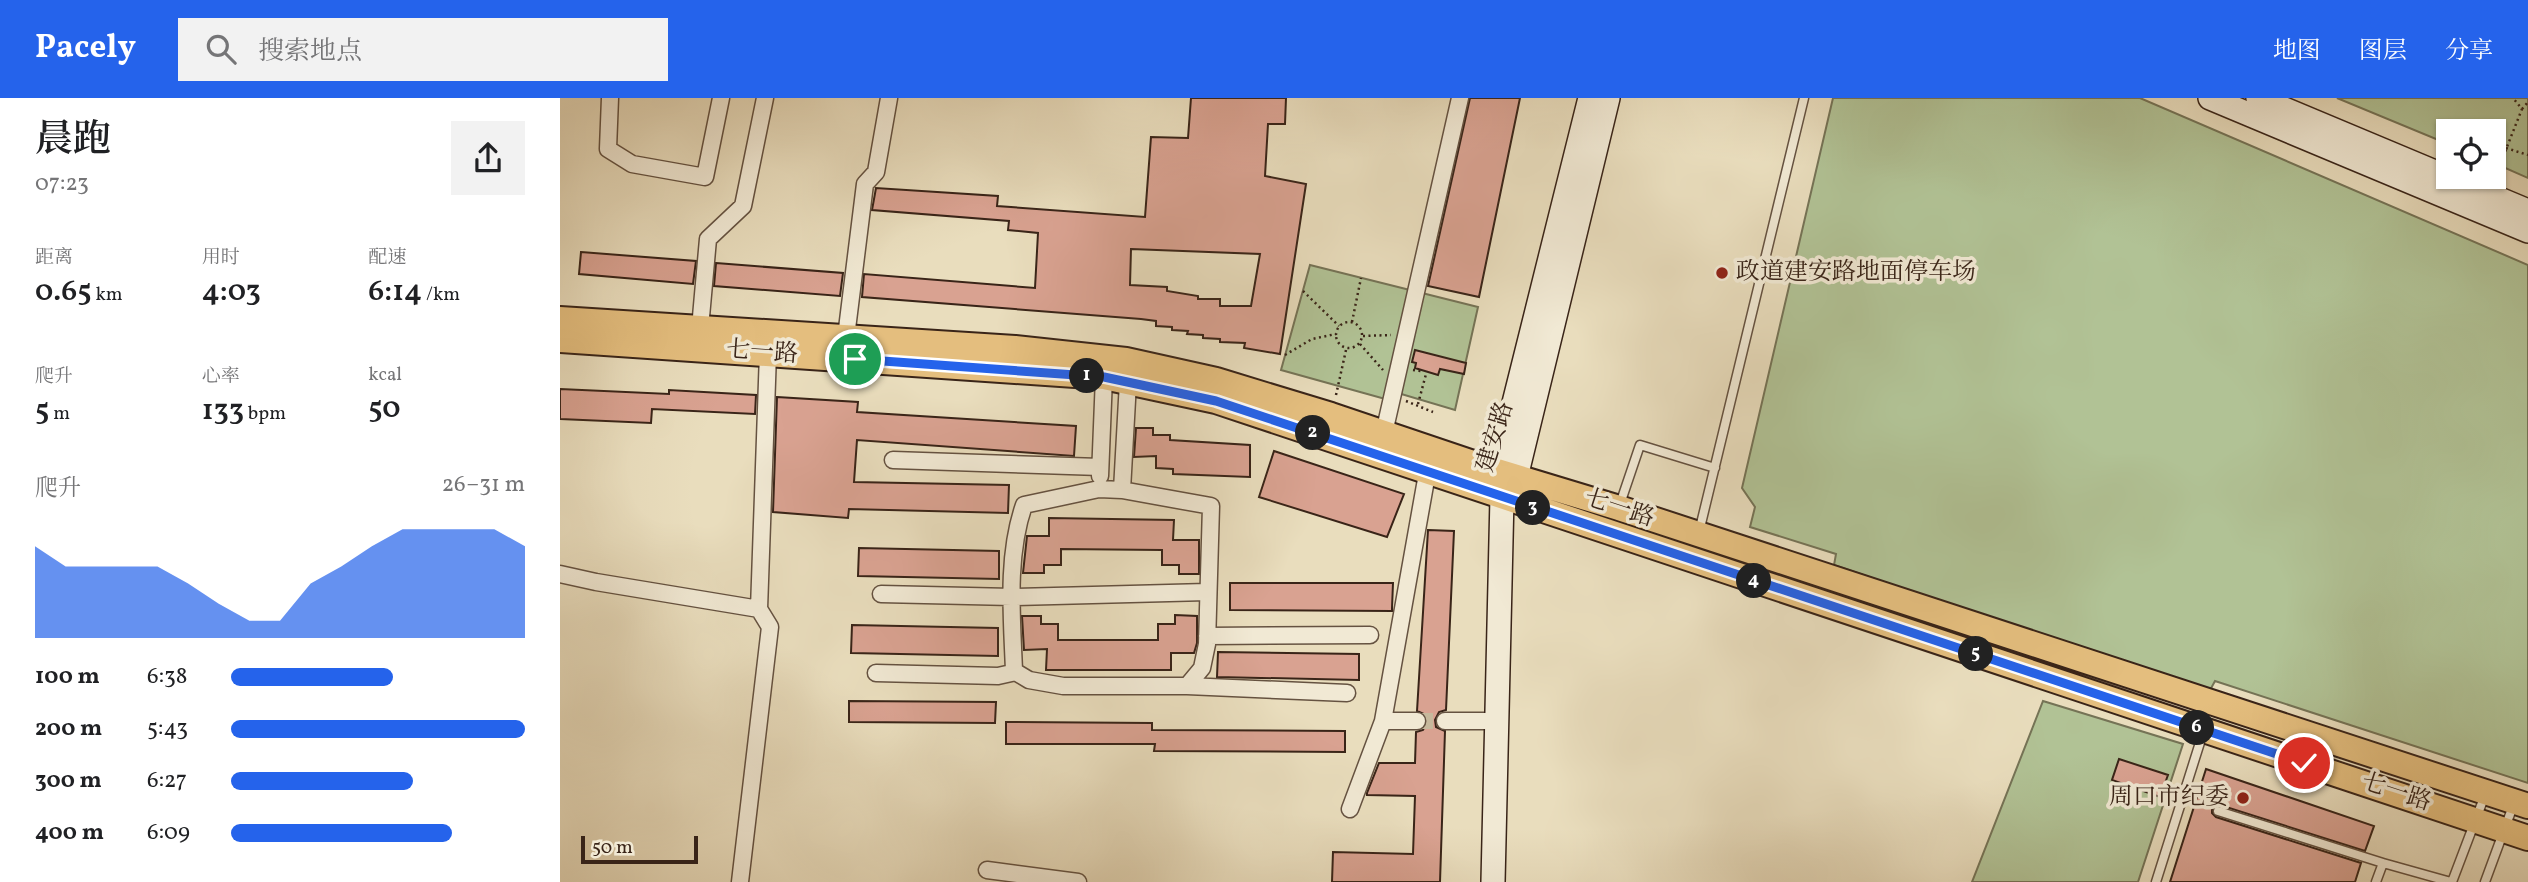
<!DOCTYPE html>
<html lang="zh">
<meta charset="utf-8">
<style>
:root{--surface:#fff;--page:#f2f2f2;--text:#202124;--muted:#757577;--accent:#2563eb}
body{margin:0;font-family:Vollkorn,"Noto Serif SC",serif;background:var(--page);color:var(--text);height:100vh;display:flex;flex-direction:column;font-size:26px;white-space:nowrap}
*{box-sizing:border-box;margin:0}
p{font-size:23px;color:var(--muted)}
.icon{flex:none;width:38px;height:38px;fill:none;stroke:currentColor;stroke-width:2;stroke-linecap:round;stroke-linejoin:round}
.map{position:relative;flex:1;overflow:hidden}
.sheet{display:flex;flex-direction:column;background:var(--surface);width:560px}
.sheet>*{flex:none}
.fabs{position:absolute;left:1876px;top:21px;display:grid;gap:14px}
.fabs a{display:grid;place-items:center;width:70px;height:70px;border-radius:0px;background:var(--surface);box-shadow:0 2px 5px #0004;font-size:35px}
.scale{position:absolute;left:21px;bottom:18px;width:117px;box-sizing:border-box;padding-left:7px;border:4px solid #392418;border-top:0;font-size:19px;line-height:24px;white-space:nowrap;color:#392418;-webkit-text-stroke:5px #f1e9d4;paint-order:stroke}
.pin{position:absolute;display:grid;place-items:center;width:60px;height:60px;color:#fff;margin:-30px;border:4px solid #fff;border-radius:50%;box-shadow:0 2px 7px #0007}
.km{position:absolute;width:35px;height:35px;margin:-18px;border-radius:50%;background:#222;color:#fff;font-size:19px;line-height:35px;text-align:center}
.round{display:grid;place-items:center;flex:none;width:74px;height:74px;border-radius:0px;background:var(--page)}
.summary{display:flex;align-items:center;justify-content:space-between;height:119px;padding:0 35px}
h1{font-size:38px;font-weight:600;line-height:52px}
.stats{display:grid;grid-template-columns:repeat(3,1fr);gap:10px;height:119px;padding:7px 35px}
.stats div{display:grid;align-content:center}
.stats b{font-size:30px;font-weight:600}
.stats small{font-size:19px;font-weight:400}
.stats p{font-size:19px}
.chart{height:196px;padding:14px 35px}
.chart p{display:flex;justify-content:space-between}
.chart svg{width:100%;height:126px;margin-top:7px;fill:var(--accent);opacity:.7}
ul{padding:0 35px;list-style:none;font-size:23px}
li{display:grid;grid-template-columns:112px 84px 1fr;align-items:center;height:52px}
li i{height:18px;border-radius:9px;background:var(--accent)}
header{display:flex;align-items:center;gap:42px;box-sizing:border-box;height:98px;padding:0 35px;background:var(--accent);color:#fff}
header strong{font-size:33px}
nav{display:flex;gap:38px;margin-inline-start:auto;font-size:24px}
.search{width:490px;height:63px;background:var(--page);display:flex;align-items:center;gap:18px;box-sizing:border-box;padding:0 24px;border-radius:0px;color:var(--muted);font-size:26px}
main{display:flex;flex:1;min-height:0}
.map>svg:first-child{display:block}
.green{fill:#b1c295;stroke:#757356;stroke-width:2}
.building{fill:#d9a291;stroke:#392418;stroke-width:2;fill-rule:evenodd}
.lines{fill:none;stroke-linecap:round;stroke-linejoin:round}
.street-tunnel{stroke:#c6b89c;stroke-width:16;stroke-dasharray:16 8;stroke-linecap:butt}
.lane-casing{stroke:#655241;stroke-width:11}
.street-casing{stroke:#655241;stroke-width:19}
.secondary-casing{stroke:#392418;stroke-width:26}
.primary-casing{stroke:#392418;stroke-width:28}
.path{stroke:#392418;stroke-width:2.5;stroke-dasharray:2 3.5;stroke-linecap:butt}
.lane{stroke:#f1e9d4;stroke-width:8}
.street{stroke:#f1e9d4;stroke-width:16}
.secondary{stroke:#f1e9d4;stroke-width:23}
.primary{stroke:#e4be7e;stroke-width:24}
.route-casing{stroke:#fff;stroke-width:14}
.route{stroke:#2563eb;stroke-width:9}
.poi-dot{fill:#8f2418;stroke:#f1e9d4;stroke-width:2.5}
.labels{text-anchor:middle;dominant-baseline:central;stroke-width:7;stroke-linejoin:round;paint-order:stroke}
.poi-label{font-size:24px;fill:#392418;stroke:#f1e9d4;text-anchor:start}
.street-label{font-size:24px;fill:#392418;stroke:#f1e9d4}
</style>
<header>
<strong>Pacely</strong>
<div class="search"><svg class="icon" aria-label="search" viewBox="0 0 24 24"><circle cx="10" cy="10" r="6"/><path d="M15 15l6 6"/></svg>搜索地点</div>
<nav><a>地图</a><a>图层</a><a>分享</a></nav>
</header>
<main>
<section class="sheet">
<div class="summary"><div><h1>晨跑</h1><p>07:23</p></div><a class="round"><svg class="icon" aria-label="share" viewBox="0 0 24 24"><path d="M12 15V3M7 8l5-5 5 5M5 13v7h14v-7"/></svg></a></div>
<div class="stats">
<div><p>距离</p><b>0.65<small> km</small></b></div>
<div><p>用时</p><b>4:03</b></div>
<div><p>配速</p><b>6:14<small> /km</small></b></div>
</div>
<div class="stats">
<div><p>爬升</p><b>5<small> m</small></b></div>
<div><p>心率</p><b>133<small> bpm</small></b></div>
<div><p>kcal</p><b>50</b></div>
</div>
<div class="chart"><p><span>爬升</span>26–31 m</p>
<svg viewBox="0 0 160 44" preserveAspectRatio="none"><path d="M0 44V12L10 19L20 19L30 19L40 19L50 25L60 32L70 38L80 38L90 25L100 19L110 12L120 6L130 6L140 6L150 6L160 12V44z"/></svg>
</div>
<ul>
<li><b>100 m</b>6:38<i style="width:55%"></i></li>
<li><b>200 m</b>5:43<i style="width:100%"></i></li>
<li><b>300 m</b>6:27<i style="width:62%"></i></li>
<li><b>400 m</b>6:09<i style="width:75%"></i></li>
</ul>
</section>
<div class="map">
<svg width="1968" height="784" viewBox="0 0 1968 784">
<rect width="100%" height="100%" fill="#e9ddbd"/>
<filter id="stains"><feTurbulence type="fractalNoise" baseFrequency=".00286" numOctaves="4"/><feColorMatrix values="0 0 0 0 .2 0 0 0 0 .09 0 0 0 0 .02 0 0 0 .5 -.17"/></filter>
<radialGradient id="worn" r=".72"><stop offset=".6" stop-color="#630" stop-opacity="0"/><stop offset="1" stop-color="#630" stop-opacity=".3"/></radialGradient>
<path class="green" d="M1273 0H1580L1968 167V685L1655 583 1649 594 1274 467 1276 456 1190 429 1195 409 1182 390Z
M1777 0H1968V80L1934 65V33H1888V46Z
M750 167 918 209 895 312 838 295 836 304 721 272Z
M1483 603 1623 646 1578 784H1412Z"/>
<path class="building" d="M631 0H726L725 26H708L705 78 746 86 720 256 684 250 685 245 660 244V241L643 240V237L627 236 628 233 612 232V229L596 228V223L581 221 302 199 304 176 475 190 478 135 448 132 449 123 312 112 316 90 438 98 437 108 585 119 591 39 628 40ZM571 151 700 156 691 208H660V201H638V198L607 193V189L570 187Z
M910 0H960L919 199 868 188Z
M21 154 136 163 133 186 19 176Z
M156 165 283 175 280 198 154 188Z
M855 252 906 265 904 276 880 271 878 277 855 270 856 265 852 264Z
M0 291 109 296V292L196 297 195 316 92 311 91 325 0 321Z
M217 299 298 304 297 314 516 328 514 358 297 342 294 384 449 387 448 415 289 411 288 420 213 414Z
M576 330H593V337H610V342L690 347V379L613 376V371L596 370V358L574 359Z
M714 353 844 396 827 439 699 399Z
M489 420 614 422 613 442H639V476H619V467H602V452L501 451V467H484V475H463L467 438H489Z
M868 432 894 433 886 612 879 614 875 622 876 629 885 633 880 784H772L773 754 853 756 855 698 807 697V695L819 665H855L856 634 863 632 867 624 866 617 857 613Z
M299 450 439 453V481L298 478Z
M670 485H833L832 510V513L670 512Z
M615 517 637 518V545L634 555H611V572H486L487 551 464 552 462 518H481V526H498V542H598V526H615Z
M292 527 438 530V558L291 555Z
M658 554 799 556V582L657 579Z
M289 603 436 604 435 625 289 624Z
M446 624 592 625V632L785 633V654L594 653 595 646H446Z
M1559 661 1608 677 1600 699 1552 682Z
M1646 671 1814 728 1805 753 1660 707 1652 710V715L1656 719 1801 765 1795 784H1610Z"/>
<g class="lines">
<path class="street-tunnel" d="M857 623H885"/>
<g class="lane-casing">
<path id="lane" d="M1060 406 1080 347 1155 370
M1139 434 1244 0
M1658 713 1823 765
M1596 784 1643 635
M1816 784 1823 765 1891 784
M1892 784 1925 697
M1925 784 1953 708"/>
</g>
<g class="street-casing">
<path id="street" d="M50 0 48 51 72 66 145 79 161 0
M140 230 148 141 183 108 205 0
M286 239 305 86 316 74 329 0
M824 335 900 0
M333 362 540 369
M540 378 544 279
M539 391 562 392 651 408 647 546 642 570 627 588H503L469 582 454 573C452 519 446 459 464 407Z
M562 392 568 284
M0 476 36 484 199 511
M321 496 452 499 647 494
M647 538 810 537
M316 575 438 578 456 574
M627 588 787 595
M857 623H823L867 376
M885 623H937
M790 711 823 623
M427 772 518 784
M180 784 210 529 199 511 208 255"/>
</g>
<g class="secondary-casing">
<path id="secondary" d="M1650 0 1968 133
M1698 0 1968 113
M945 394 956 379 1048 0
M933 784 942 399 937 373 1030 0"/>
</g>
<g class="primary-casing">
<path id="primary" d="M0 221 455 250 566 262 656 282 771 317 937 373 1059 410 1968 708
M0 242 544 279 656 303 1968 740"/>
</g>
<path class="path" d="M1962 11 1968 4
M1946 50 1968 57
M1935 79 1962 11 1953 0
M743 193 779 228
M776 237a13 13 0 1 1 26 0a13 13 0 1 1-26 0Z
M792 224 801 180
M803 238 831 237
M800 246 823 272
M725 257 752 241 776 236
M853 272 861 273
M776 297 786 252
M846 303 873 314
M858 306 866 276"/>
<use href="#lane" class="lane"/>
<use href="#street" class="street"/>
<use href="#secondary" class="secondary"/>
<use href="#primary" class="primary"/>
</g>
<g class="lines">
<g class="route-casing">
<path id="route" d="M295 261 544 279 656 303 1744 665"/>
</g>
<use href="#route" class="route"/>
</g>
<g class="poi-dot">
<circle cx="1162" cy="175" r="7"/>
<circle cx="1683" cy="700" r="7"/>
</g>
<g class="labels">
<g class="poi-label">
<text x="1176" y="175">政道建安路地面停车场</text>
<text x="1669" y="700" text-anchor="end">周口市纪委</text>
</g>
<g class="street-label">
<text transform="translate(202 255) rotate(4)">七一路</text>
<text transform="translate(936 339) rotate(-73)">建安路</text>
<text transform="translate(1059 411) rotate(18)">七一路</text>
<text transform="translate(1836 695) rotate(18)">七一路</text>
</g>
</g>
<rect width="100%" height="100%" filter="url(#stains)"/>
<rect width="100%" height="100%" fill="url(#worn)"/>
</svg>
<div class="fabs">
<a><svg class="icon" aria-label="locate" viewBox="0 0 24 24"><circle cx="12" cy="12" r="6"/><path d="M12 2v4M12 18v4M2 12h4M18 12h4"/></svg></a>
</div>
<div class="scale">50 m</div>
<div class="pin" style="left:295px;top:261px;background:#1e9e55"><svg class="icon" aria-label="arrive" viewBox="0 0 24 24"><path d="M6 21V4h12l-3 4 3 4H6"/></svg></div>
<div class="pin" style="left:1744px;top:665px;background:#d93025"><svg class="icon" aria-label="check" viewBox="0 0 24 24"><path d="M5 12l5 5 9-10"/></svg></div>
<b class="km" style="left:527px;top:278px">1</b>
<b class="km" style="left:753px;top:335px">2</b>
<b class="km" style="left:973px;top:410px">3</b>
<b class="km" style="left:1194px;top:483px">4</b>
<b class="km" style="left:1416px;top:556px">5</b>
<b class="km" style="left:1637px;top:630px">6</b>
</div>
</main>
